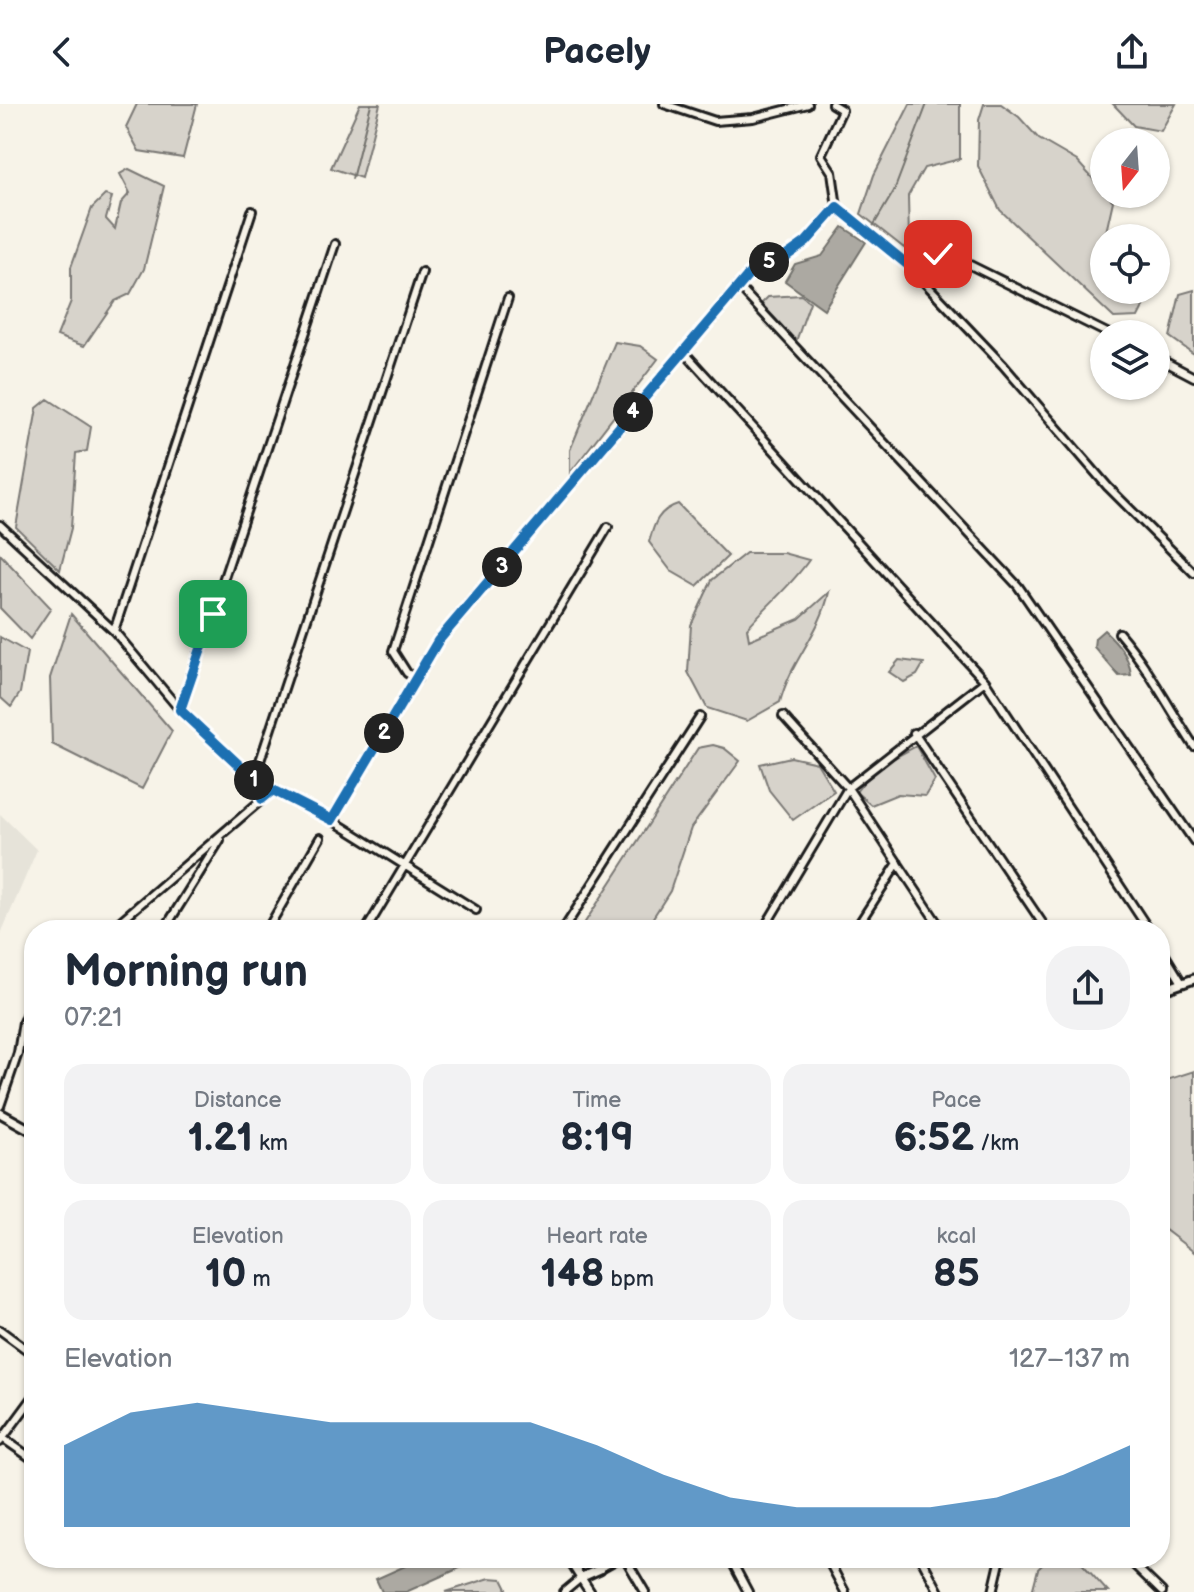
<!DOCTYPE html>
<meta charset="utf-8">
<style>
:root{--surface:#fff;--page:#f2f2f3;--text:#1f2937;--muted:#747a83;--accent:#1f6fb2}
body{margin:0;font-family:"Balsamiq Sans",sans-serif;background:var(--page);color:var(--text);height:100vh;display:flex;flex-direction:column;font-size:30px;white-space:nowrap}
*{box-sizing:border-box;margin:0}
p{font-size:26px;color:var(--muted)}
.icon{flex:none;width:44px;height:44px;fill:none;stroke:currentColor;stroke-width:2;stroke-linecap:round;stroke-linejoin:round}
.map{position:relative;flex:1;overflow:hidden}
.sheet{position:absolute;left:24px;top:816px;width:1146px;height:648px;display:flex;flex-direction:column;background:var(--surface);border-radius:32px;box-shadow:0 2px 6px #0004}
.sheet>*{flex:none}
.needle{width:52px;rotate:197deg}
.controls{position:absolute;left:1090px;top:24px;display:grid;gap:16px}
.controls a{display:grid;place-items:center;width:80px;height:80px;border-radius:50%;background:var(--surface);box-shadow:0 2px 6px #0004;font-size:40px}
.pin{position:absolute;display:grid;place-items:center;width:68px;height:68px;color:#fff;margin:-34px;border-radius:16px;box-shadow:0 4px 12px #0006}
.km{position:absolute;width:40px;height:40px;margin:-20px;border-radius:50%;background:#222;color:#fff;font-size:22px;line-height:40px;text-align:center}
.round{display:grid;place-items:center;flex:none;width:84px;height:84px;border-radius:32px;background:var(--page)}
.overview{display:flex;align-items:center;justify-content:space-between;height:136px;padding:0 40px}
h1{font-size:44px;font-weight:600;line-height:60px}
.stats{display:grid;grid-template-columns:repeat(3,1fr);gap:12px;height:136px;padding:8px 40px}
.stats div{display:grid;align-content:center;border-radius:20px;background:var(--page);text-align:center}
.stats b{font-size:40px;font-weight:600}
.stats small{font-size:22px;font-weight:400}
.stats p{font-size:22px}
.chart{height:224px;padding:16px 40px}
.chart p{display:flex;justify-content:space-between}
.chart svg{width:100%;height:144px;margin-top:8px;fill:var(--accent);opacity:.7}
header{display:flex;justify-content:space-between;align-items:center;height:104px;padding:0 40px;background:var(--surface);font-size:36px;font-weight:600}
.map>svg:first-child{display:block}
.built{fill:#e6e3d9}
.green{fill:#d7d3cb;stroke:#7a7874;stroke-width:2}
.water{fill:#aca9a2;stroke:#72716c;stroke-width:2}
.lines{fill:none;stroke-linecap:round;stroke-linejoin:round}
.stream{stroke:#72716c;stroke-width:2}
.minor-casing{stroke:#1c1c1c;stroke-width:12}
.tertiary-casing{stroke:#1c1c1c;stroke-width:13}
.minor{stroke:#f7f3e8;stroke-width:6}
.tertiary{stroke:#f7f3e8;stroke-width:7}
.route-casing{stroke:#fff;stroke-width:16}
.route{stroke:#1f6fb2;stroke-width:10}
</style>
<header><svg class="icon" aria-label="back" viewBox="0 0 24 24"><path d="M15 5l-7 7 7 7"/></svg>Pacely<svg class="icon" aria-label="share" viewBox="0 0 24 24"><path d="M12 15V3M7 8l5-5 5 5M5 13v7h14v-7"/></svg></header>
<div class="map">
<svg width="1194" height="1488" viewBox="0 0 1194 1488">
<rect width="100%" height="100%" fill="#f7f3e8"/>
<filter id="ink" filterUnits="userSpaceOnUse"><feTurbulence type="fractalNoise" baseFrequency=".0125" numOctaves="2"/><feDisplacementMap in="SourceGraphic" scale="16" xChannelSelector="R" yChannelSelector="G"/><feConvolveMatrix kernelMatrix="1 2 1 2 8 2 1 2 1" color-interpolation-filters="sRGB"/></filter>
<g filter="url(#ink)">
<path class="built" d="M0 710 37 746 0 832Z"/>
<path class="green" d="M137 0H197L183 54 139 47 126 23Z
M360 0H380L361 74 331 64Z
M910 0H960V55L924 64 908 92 909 137 904 144 861 110 874 71Z
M984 0H1001L1019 13 1039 35 1077 57 1113 97 1106 128 1110 134H1104V186H1147L1150 189 1138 213 1114 214 1000 106 978 62 979 16Z
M1113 0H1176L1161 27 1134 22Z
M129 65 164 82 144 165 130 190 115 197 84 242 57 232 71 197V163L92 104 105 91 112 93 106 115 115 125 121 99 130 89 120 70Z
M1194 186V250L1170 233 1180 190Z
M801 191 810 198 794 243 760 201 768 193Z
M615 238 640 242 658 255 570 369V346Z
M48 295 91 323 87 347 76 349 71 424 60 466 16 423 37 304Z
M678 400 728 452 697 482 671 467 649 438C654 420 658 406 678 400Z
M746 449H783L809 456C791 482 768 500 747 524L749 536 799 515 829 488C820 530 791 556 780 598L747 617 707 604 688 568 691 521 712 476Z
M0 450 51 504 30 535 0 504Z
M71 510 172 627 142 685 52 640 50 574Z
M0 533 27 548 20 589 11 603 0 593Z
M899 556 924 559 917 571 904 578 889 568Z
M713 641 724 644 740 657 691 724 670 787 645 826H580L698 644Z
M916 642 935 676 925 692 898 690 871 701 856 688 874 665Z
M791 653 817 659 834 687 793 716 769 686 760 660Z
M1194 967V1148L1160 1122V1060L1165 1057 1160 1044V978Z
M1049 1454H1077L1108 1488H1032L1038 1465Z
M490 1474 502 1475 507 1485 503 1488H446Z"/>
<path class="water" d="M843 123 866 138 824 205 785 177 795 160 822 152Z
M1104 526C1118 539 1129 551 1131 571L1119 572 1094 543 1095 534Z
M423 1454H482L406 1488H382L376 1475Z"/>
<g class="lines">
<path class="stream" d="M352 75 371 0
M872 124 894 87 927 0"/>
<g class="minor-casing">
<path id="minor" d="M664 0 715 17 753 14 808 0
M832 0 842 6 821 51 832 68 837 103 908 161 938 150 968 160 1109 230
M908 161 1003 261 1108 383 1194 469
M738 182 1018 482 1194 737
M684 248 985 577 1149 826
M1156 253 1194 273
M0 421 114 527 180 606 254 675 262 695
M114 527 252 107
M1119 529C1149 564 1169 604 1194 642
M417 575 407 569 393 547 508 194
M180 606 335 140
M783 612 848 684 942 826
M914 629 1047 826
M254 675 422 168
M332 716 438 537 751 168 785 153 806 138 837 103
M110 826 273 686 332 716 476 806
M164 826 220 736
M267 826 320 734
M366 826 608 423
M563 826 700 613
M763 826 848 684 985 577
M855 826 898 759
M1160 843 1182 879
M0 1002 18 949 23 918 34 893
M0 1226 34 1251
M1 1333 34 1356
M0 1338 34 1292
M625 1454 645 1488
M730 1454 748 1488
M827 1454 845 1488
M921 1454 939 1488
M1127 1454 1162 1488
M601 1464 619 1454
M564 1488 582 1473
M993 1488 1001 1454"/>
</g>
<g class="tertiary-casing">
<path id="tertiary" d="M1160 887 1194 875
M0 1009 34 1028
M568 1454 590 1488
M582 1473 600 1465 605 1454"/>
</g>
<use href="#minor" class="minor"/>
<use href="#tertiary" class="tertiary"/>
</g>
</g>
<g class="lines" filter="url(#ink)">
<g class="route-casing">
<path id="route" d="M213 510 180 606 254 675 262 695 273 686 332 716 438 537 751 168 785 153 806 138 837 103 908 161 938 150"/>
</g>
<use href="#route" class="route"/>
</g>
</svg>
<div class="controls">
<a><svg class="needle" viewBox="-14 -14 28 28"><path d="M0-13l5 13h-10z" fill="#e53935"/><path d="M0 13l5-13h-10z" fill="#747a83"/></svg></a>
<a><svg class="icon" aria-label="locate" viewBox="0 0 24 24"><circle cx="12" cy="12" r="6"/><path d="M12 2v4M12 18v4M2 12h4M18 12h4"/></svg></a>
<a><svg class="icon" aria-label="layers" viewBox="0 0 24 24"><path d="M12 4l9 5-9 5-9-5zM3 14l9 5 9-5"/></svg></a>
</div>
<div class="pin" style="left:213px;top:510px;background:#1e9e55"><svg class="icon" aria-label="arrive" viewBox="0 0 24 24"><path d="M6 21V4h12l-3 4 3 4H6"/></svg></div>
<div class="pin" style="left:938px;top:150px;background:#d93025"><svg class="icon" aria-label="check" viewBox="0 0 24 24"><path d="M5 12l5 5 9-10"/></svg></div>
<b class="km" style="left:254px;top:676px">1</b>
<b class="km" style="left:384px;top:629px">2</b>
<b class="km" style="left:502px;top:463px">3</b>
<b class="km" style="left:633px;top:308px">4</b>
<b class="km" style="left:769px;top:158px">5</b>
<section class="sheet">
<div class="overview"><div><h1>Morning run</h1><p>07:21</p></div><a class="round"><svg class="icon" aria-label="share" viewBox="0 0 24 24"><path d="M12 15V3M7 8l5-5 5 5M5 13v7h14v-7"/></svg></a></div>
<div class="stats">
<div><p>Distance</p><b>1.21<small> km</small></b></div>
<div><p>Time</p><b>8:19</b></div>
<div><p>Pace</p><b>6:52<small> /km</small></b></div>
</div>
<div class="stats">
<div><p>Elevation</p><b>10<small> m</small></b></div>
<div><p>Heart rate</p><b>148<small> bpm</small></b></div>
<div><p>kcal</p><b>85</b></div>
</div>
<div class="chart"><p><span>Elevation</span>127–137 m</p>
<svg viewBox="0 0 160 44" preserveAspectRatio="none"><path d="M0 44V19L10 9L20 6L30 9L40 12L50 12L60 12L70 12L80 19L90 28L100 35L110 38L120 38L130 38L140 35L150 28L160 19V44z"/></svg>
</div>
</section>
</div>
